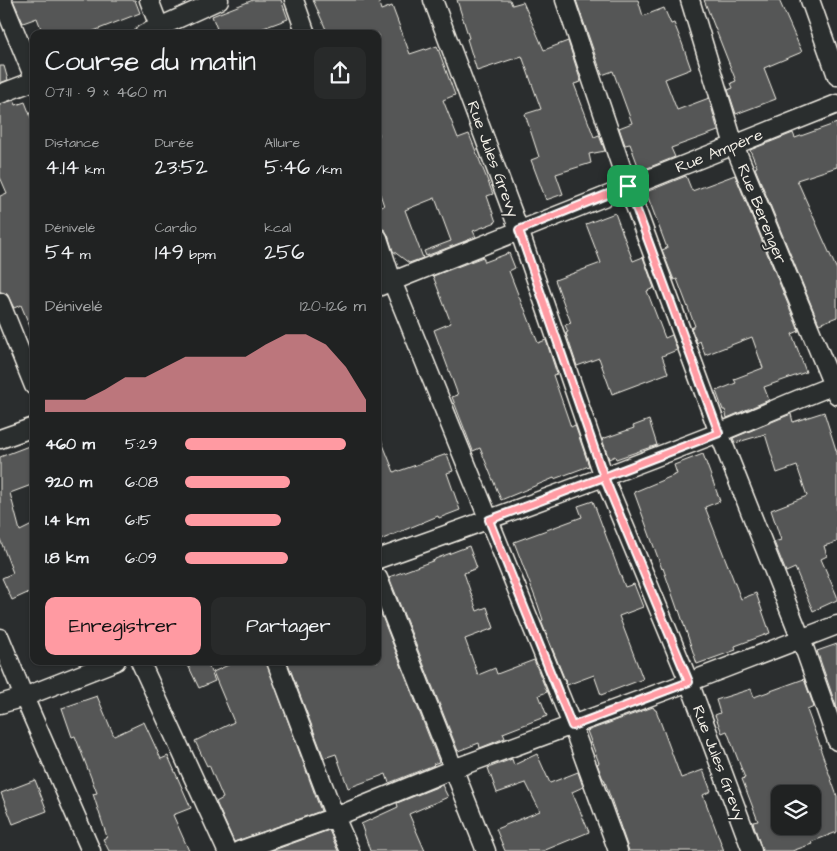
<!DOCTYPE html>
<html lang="fr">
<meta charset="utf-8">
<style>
:root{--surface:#202222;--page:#282a2a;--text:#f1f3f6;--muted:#a2a4a5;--line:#3d3f40;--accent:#ff9aa2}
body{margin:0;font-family:"Architects Daughter",sans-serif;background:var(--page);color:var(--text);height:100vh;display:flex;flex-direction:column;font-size:19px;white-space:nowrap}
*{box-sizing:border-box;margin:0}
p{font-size:16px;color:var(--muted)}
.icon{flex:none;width:28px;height:28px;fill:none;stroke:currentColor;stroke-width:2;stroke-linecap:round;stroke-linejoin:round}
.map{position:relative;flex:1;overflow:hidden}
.panel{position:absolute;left:30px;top:30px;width:351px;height:635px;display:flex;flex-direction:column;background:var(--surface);border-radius:10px;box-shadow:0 1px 4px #0004,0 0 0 1px var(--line)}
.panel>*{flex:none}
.controls{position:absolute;left:771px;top:785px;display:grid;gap:10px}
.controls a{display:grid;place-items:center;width:50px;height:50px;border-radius:10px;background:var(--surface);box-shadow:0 1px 4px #0004,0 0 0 1px var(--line);font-size:25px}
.pin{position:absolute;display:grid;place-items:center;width:42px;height:42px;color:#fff;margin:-21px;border-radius:10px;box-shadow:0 2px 8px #0006}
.round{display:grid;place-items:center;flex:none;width:52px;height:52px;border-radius:10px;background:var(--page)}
.summary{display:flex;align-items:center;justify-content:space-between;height:85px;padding:0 15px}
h1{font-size:28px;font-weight:600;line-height:38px}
.stats{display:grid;grid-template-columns:repeat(3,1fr);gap:8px;height:85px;padding:5px 15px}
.stats div{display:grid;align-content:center}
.stats b{font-size:21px;font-weight:600}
.stats small{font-size:14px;font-weight:400}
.stats p{font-size:14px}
.chart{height:140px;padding:10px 15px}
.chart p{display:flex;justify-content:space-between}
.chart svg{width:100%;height:90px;margin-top:5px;fill:var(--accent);opacity:.7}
.button{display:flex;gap:10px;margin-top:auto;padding:10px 15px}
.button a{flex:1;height:58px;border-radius:10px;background:var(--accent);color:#111;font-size:20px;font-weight:600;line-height:58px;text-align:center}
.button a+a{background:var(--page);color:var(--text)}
ul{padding:0 15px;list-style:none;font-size:16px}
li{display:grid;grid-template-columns:80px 60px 1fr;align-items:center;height:38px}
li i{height:12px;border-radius:6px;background:var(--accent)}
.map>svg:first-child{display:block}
.building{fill:#555756;stroke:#f4f1e8;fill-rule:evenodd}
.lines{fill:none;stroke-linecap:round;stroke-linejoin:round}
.minor-casing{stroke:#f4f1e8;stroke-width:21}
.minor{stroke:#2a2d2e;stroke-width:18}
.route-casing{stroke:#fff;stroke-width:10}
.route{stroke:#ff9aa2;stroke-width:6}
.labels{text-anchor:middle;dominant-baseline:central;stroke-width:4;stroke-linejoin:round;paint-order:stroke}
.street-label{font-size:16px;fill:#f4f1e8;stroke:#2a2d2e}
</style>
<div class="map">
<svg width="837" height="851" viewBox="0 0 837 851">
<rect width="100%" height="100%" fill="#2a2d2e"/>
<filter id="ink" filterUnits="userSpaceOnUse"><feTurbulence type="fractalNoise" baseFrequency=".02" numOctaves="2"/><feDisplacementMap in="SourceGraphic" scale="10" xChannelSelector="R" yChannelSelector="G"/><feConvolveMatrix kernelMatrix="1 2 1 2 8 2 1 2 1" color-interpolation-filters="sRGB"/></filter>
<g filter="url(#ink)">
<path class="building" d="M13 0H135L140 13 86 34H43L37 18 23 23Z
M253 0H281L288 19 258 30 260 34H219L212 16Z
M313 0H378L381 10 392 6 410 54 425 49 426 50 437 46 455 95 443 100 458 138 469 134 493 194 487 196 496 222 473 231 476 237 426 256 424 251 451 241 435 198 405 210 423 258 409 263 393 251 388 235 385 230 381 228H378V207L384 206 378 188V34H328Z
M457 0H510L512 5 523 2 544 50 568 41 581 82 574 84 594 137 599 135 605 151 589 154 591 163 556 174 563 194 546 200 531 160 539 157 525 114 541 109 522 56 477 71 467 39 469 38Z
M576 0H638L643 16 664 8 671 24 674 23 682 43 691 69 665 79 677 110 709 98 718 131 671 148 675 157 640 171 630 144 625 145 619 128 632 123 613 71 602 75Z
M704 0H779L802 52 764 68 776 99 736 114 728 90 733 88 731 83 736 81Z
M0 66H4L8 80 0 83Z
M14 100 16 105 25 102 34 125V334H33L21 305 14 308 7 294 0 292V196L7 193 0 177V104Z
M837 123V167L797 180 837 270V317L819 324 755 168 757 167 750 150 793 133 795 138Z
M735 175 799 331 792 334 806 372 764 387 769 400 727 418 725 410H723L716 391 736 383 734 379 763 368 752 337 705 355 700 341 697 343 691 328 695 326 677 279 674 280 662 250 667 248 646 192 686 176 692 191Z
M615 213 633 261 643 257 654 288 647 291 665 338 672 335 677 350 662 356 668 373 612 394 599 358 577 366 566 333 568 332 565 325 571 323 555 280 601 263 586 224Z
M509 253 515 268 509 271 523 307H524L538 343 546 340 557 374 553 375 571 427 575 425 589 466 554 479V478L501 500 480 448 473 451 452 397 458 395 434 330 451 323 433 276 483 257 485 262Z
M824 412 837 453V542L824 546 827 556 821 559 837 596V600L813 611 795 568 786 572 774 542 781 540 771 510 807 496 797 466 777 473 765 434 735 443 733 438 791 414 793 422Z
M649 420 657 445 616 459 615 456 609 459 602 439 634 428 633 426Z
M378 432 394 472 398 470 399 471 447 454 453 471 447 473 460 510 439 518 438 516 378 541Z
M34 444V484L10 493 20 531 34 524V590L12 600 2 578 13 573 0 539V457Z
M703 454 720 501 705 507 741 599 756 593 770 633 735 646 736 650 697 664 679 610 678 611 663 568 662 569 634 492 677 474 674 465Z
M593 501 625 587 634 584 643 607 619 616 643 679 601 695 594 675 567 685 541 621 543 620 538 605 514 542 582 517 578 506Z
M469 546 477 568 464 573 477 611 487 607 494 628 465 639 478 675 495 668 497 674 534 660 547 692 539 695 547 716 503 733 505 738 480 748 479 743 458 751 389 577 435 560V559Z
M378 606 439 762 433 764 434 765 389 783 386 774 348 788 336 754 324 758 287 661H378Z
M837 644V709L817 651Z
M186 661H206L215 681 199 688Z
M237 661H266L321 811 234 842 216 802 223 798 209 765 207 766 195 741 234 722 213 672Z
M804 679 814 707 807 710 821 748H820L837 796V832L811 842 812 844 792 851H762L753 822 758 821 742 779 745 778 727 731 722 733 715 715 720 713 716 700 751 689 754 697ZM780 794H812V826H780Z
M97 696 114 736 144 722 161 759 168 756 191 808 173 815 189 851H109L103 839 107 837 93 794 97 793 75 736 72 737 62 708Z
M653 707 655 710H656L681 778 703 770 711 791 703 795 724 851H629L604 779H603L597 764 599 763 587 731Z
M537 754 550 783 578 772 583 787 572 792 589 832 543 851H505L496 829 540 811 526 783 497 793 488 768 512 759 514 765Z
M35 780 47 811 13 824 1 793Z
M442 785 448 797 409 814 425 851H370L361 824 398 807 397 803Z
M329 830 338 851H271Z"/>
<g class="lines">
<g class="minor-casing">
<path id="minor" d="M2 0 34 78
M149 0 162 34
M294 0 306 34
M433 0 519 230 604 477 689 682 752 851
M565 0 628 187 719 433 801 639 837 741
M690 0 734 145 837 395
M810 0 837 76
M144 34 219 0
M0 94 34 81
M378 238 392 281 572 725 618 851
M378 287 837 104
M0 302 34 386
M0 439 34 427
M378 559C492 519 605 477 718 433 758 417 797 399 837 384
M378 578 486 851
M0 638 24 697 91 851
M140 661 227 851
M276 661 335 817 350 851
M0 704 24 697 116 661
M239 851 335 817 453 769 689 682 837 625"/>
</g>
<use href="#minor" class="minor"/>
</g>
</g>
<g class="lines" filter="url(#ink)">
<g class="route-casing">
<path id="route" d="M628 186 519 230 604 477 489 520 572 726 689 682 604 477 719 433 628 186"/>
</g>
<use href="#route" class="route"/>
</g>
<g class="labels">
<g class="street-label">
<text transform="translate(719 151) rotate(-22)">Rue Ampère</text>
<text transform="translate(493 159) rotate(70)">Rue Jules Grevy</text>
<text transform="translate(762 214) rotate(68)">Rue Berenger</text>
<text transform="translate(719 763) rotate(69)">Rue Jules Grevy</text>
</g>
</g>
</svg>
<div class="controls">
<a><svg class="icon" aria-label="layers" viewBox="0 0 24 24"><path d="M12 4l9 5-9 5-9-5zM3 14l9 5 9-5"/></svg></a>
</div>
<div class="pin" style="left:628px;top:186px;background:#1e9e55"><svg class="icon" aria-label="arrive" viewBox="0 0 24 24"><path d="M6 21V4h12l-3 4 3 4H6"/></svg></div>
<section class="panel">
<div class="summary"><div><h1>Course du matin</h1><p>07:11 · 9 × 460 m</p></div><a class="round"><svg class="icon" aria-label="share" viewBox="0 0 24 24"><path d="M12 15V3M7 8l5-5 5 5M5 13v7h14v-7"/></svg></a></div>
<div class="stats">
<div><p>Distance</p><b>4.14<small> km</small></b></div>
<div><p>Durée</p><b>23:52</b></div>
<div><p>Allure</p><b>5:46<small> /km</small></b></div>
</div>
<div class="stats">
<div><p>Dénivelé</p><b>54<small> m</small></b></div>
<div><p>Cardio</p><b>149<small> bpm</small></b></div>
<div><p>kcal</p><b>256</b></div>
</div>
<div class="chart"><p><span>Dénivelé</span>120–126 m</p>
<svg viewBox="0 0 160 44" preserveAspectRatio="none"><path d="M0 44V38L10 38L20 38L30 33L40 27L50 27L60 22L70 17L80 17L90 17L100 17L110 11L120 6L130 6L140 11L150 22L160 38V44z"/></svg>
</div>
<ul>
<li><b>460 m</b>5:29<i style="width:89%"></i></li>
<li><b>920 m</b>6:08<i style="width:58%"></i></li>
<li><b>1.4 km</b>6:15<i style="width:53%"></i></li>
<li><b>1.8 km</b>6:09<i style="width:57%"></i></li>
</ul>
<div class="button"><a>Enregistrer</a><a>Partager</a></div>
</section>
</div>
